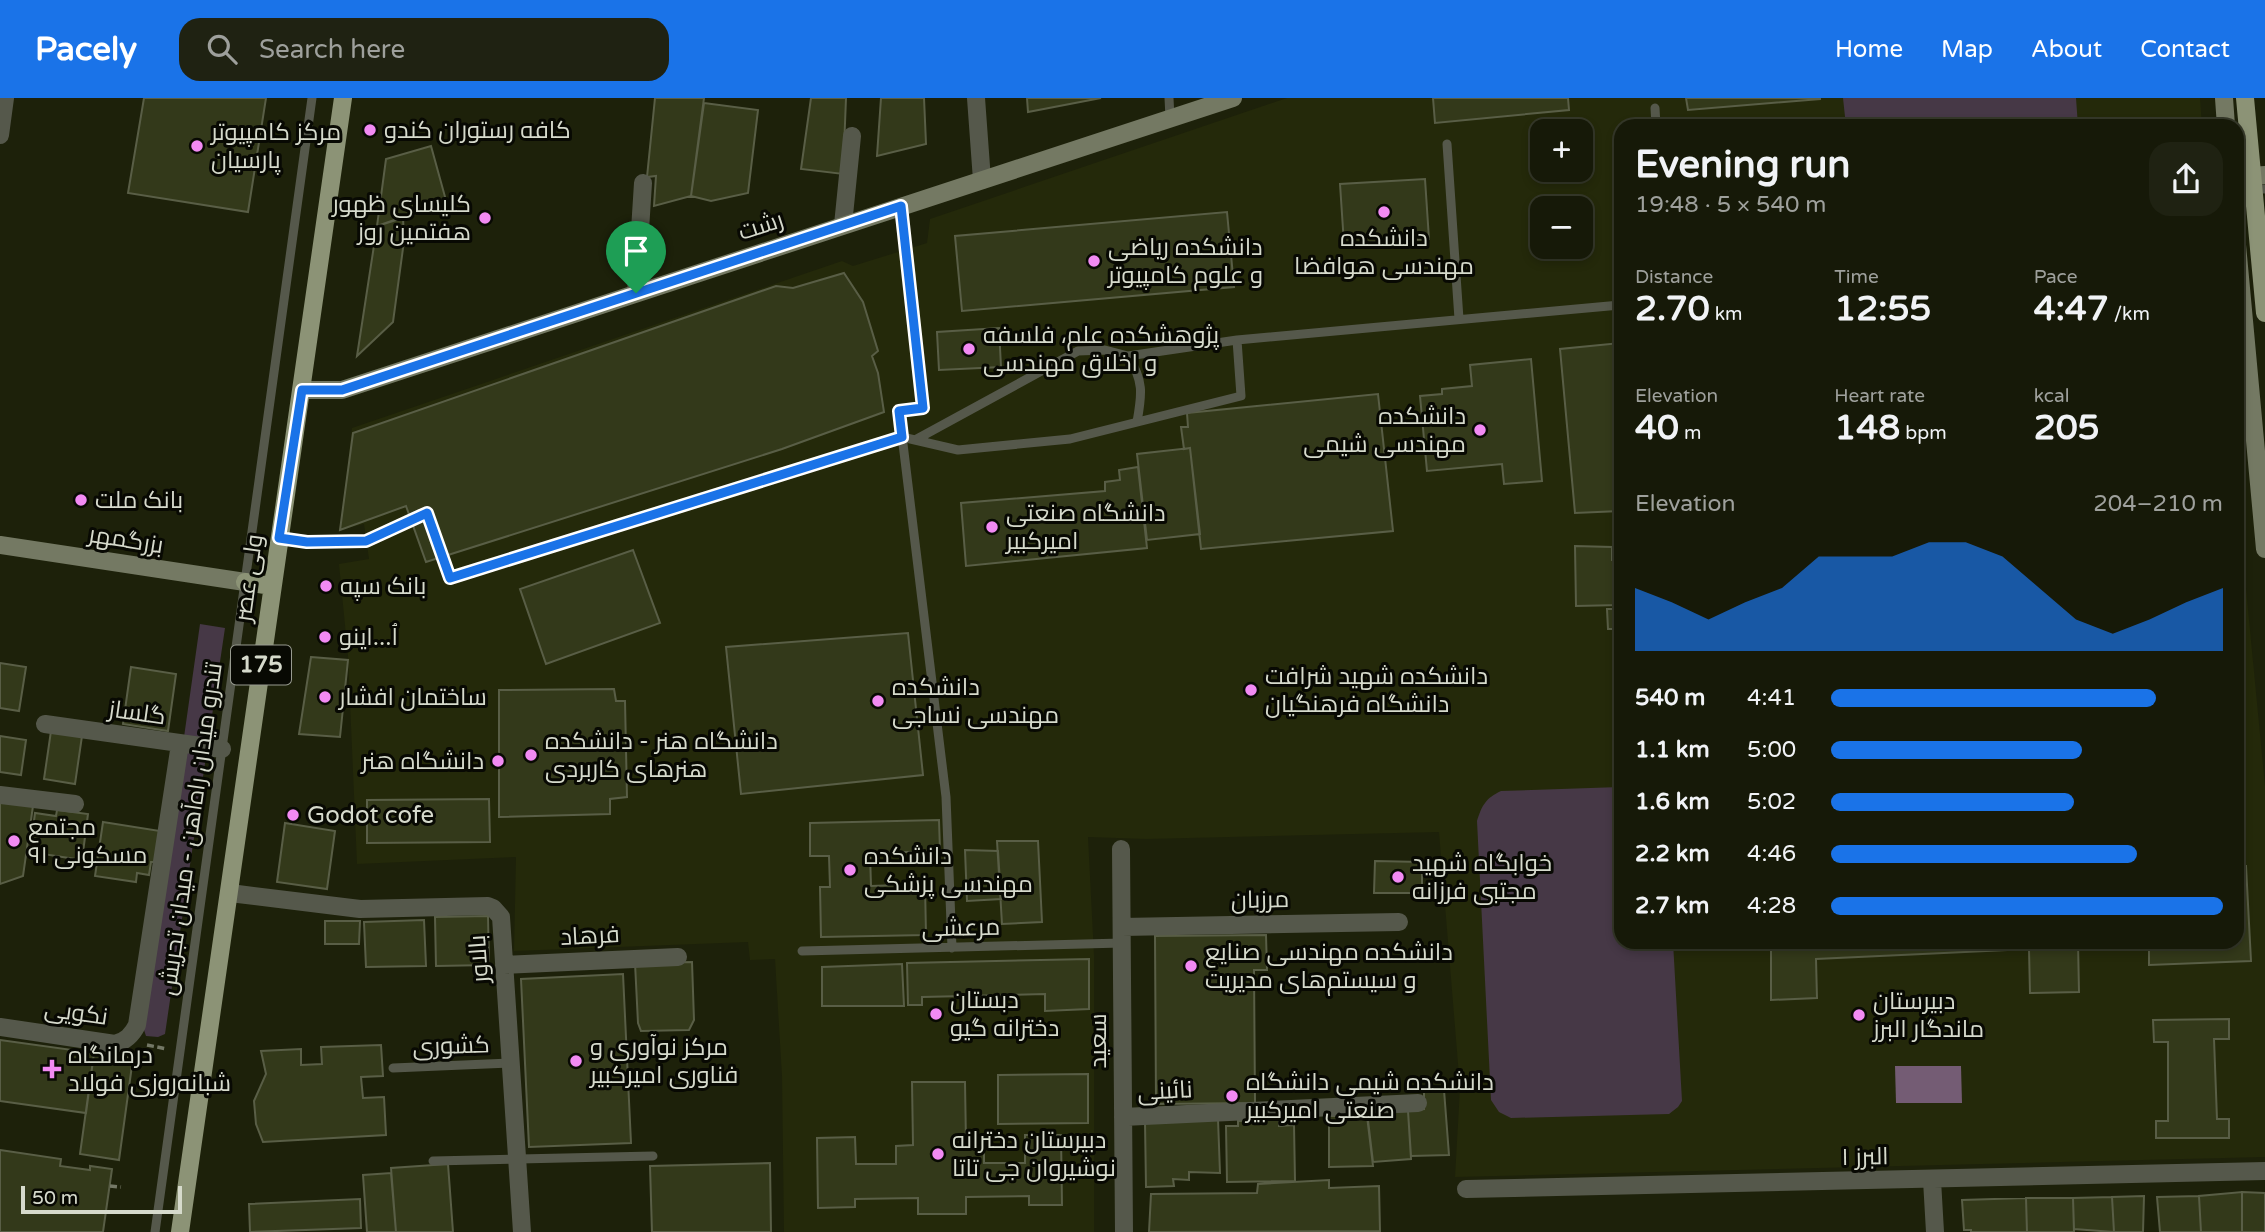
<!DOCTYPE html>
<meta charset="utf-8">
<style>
:root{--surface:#161908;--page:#1f2212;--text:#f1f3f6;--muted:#9ea09c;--line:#353829;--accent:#1a73e8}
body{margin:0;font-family:"Varela Round",Cairo,sans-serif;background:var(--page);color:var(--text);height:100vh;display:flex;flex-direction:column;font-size:26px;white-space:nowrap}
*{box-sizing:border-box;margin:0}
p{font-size:23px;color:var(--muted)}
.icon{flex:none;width:38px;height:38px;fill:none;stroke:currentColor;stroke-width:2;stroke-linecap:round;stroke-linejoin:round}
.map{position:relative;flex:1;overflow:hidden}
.details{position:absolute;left:1614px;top:21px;width:630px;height:830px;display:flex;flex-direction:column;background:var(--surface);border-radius:21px;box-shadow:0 4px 10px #0003,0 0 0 2px var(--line)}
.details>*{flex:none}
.tools{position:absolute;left:1530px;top:21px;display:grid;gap:14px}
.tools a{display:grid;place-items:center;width:63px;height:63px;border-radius:14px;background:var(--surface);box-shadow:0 4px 10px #0003,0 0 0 2px var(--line);font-size:35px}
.scale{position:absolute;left:21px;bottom:18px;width:161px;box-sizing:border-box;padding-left:7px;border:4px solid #d6dacc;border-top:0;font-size:19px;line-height:24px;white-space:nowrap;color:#d6dacc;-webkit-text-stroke:5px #080903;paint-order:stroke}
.pin{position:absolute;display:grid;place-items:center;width:60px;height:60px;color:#fff;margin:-72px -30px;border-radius:50% 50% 50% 0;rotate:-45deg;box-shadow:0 0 7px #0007}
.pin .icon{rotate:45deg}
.round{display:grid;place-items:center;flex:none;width:74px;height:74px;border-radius:21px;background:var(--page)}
.headline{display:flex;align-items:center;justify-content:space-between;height:119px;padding:0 21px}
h1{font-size:38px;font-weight:700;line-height:52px}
.figures{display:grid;grid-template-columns:repeat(3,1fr);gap:10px;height:119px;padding:7px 21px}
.figures div{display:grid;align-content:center}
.figures b{font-size:35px;font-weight:700}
.figures small{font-size:19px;font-weight:400}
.figures p{font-size:19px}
.chart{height:196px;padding:14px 21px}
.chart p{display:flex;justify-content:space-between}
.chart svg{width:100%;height:126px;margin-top:7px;fill:var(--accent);opacity:.7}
ul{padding:0 21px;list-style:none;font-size:23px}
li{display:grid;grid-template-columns:112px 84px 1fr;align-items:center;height:52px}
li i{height:18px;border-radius:9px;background:var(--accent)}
header{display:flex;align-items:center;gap:42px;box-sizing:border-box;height:98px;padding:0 35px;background:var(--accent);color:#fff}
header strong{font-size:33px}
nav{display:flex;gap:38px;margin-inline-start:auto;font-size:24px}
.search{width:490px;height:63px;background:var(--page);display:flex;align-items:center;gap:18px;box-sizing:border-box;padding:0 24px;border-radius:21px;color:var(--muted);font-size:26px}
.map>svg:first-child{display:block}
.built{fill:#24290a;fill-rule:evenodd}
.green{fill:#463846}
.water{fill:#745c74}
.building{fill:#33391a;stroke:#595e46;stroke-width:2}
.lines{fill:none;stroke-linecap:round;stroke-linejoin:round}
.path{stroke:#747866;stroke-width:3.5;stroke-dasharray:7 3.5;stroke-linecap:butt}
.lane{stroke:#55584b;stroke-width:9}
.street{stroke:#55584b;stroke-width:18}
.secondary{stroke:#747963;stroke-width:18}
.primary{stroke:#8c9376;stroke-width:18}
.primary-bridge{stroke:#8c9376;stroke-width:18}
.route-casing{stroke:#fff;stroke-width:14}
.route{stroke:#1a73e8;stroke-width:9}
.poi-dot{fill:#f28af3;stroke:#080903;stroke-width:2.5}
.labels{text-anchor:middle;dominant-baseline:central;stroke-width:6;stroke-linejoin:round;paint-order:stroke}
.shield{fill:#080903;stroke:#989b90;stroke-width:2}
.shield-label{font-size:23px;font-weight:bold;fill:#d6dacc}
.poi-label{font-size:24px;fill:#d6dacc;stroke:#080903;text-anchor:start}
.street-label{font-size:24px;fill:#d6dacc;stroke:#080903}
</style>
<header>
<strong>Pacely</strong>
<div class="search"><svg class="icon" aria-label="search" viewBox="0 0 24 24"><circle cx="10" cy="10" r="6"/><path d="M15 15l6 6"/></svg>Search here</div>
<nav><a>Home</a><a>Map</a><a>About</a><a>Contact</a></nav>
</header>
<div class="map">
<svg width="2265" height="1134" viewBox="0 0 2265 1134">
<rect width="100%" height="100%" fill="#1d210a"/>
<path class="built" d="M1287 0H2200L2202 28H1620V844H2236L2237 397 2265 688V1059L1455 1079 1460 990 1439 734 1146 741 1088 739 1094 857V1134H784L782 978 775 861 750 862 748 844 514 853 516 759 357 766 348 558 339 466 369 461 364 426 340 432 352 330 842 163 853 168 927 145 930 121ZM1542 33H1580V72H1542ZM1542 110H1580V149H1542Z"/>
<path class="green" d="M1843 0H2076L2078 28H1846Z
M200 526 225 530 165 936 158 939 146 938 143 929Z
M1620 689V844H1673L1682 1003 1678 1009 1669 1016 1511 1020 1499 1014 1491 1002 1477 723C1482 707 1486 700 1501 693Z"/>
<path class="water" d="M1895 968H1961L1962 1005H1896Z"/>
<path class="building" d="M144 0H266L248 114 128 95Z
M655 0H704L691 98 654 108 656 78 647 79Z
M811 0H846L843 76 801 71Z
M881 0H924L926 46 877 58Z
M1027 0H1101L1028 14Z
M1433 0H1568L1569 12 1435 25Z
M1686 0H1820V1L1688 12Z
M704 5 758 12 748 95 711 103 691 98Z
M431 48 447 106 377 128 386 61Z
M1425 81 1429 141 1344 146 1340 86Z
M1227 114 1234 189 962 213 955 138Z
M403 119 404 143 393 224 357 258 377 128Z
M844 175 863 204 878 253 872 258 878 275 884 314 782 351 426 464 406 408 340 432 353 335 776 188 793 190Z
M999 230 1001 269 939 272 937 234Z
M1620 245V413L1575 415 1560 251Z
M1531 261 1542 383 1504 386 1502 366 1427 373 1420 298 1442 296V291L1472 288 1470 267Z
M1378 296 1393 433 1201 451 1190 350 1184 351 1181 329H1188L1187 315Z
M1190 350 1200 436 1147 442 1137 356Z
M1138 369 1147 450 966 468 961 405 1105 393V384L1120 382 1119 372Z
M1575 448 1612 449V462H1620V507L1576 508Z
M633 452 660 525 546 566 520 491Z
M1607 511H1620V531H1608Z
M908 535 923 677 741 696 726 549Z
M311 559 348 562 340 639 299 636Z
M0 565 26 569 19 613 0 610Z
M131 569 176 576 168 633 123 626Z
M614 591 616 603H625L627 699 610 701V716L499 719V592Z
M51 633 82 638 75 686 44 681Z
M0 638 26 642 21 677 0 674Z
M489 701 490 744 367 745V702Z
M0 702 33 708 23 778 0 786Z
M57 712 88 716 82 762 30 754 35 715 56 718Z
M939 722 940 753 870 755 871 788 925 786 926 837 821 839 820 789H830L829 758H810V725Z
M103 724 160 733 155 764H151L149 777 137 775 136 784 95 778Z
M285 725 335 733 327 791 277 784Z
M997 743H1038L1042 824 1002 826Z
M965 752 998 753 1001 801 967 803Z
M1375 763 1422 764V795H1374Z
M2236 768H2246L2251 863 2149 867V844H2236Z
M488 818 489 867 436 868 435 819Z
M424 822 426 868 366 869 364 824Z
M325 823H360L359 846H325Z
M1266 837 1267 872H1254L1255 1005 1156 1006 1155 838Z
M1771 844H2078L2079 894 2030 895 2029 851 1816 861 1817 900 1771 902Z
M1089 861V911L1045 913V896L922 899V907H908L907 865Z
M692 864 694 922 689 932 641 933 638 925 635 865Z
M902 866 904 908H822V869Z
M623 876 631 1045 529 1049 521 881Z
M2229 921V941H2214L2217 1021H2229V1040H2156V1023H2168V944H2154L2153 922Z
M0 942 94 955 86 1015 0 1003Z
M381 947 383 978 361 979 363 1000 384 999 386 1037 263 1044 256 1026 254 1003 266 976 261 953 301 951V967L322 966 321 949Z
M94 955 133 960 119 1062 80 1056Z
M1088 976V1025L998 1026V977Z
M912 984H965L966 1046H984V1065H1025V1037H1061L1062 1107H1029V1098L966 1099V1116H918V1100L855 1101V1109L818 1110 817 1040 855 1039 856 1066H896V1048L913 1047Z
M1444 992 1449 1057 1411 1058 1408 1013 1424 1011V994Z
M1408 1013 1411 1061 1373 1064 1367 1014Z
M1329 1018H1367L1373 1068 1329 1069Z
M1218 1021 1220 1075 1189 1074V1082L1173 1081 1174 1088 1146 1089 1145 1024Z
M1279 1021V1028L1294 1027 1295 1083 1227 1084 1226 1028H1238V1023Z
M0 1052 61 1061 60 1068 90 1072V1068L112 1071 103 1134H0Z
M770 1065 771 1134H652L650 1068Z
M448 1066 453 1134H396L391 1070Z
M391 1075 396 1134H367L363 1077Z
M1329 1082V1090L1379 1088 1380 1133 1149 1134 1151 1096 1257 1095 1258 1086Z
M2242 1094V1134H2201L2199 1098Z
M2242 1094 2265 1095V1134H2242Z
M2144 1098 2143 1134H2114L2112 1099Z
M2199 1098 2201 1134H2160L2157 1099Z
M2112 1099 2114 1134 2074 1131 2073 1100Z
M2026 1100 2027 1134H1971V1132H1964L1962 1102Z
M2026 1100H2073L2074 1134H2027Z
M360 1101 361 1130 250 1134 249 1106Z"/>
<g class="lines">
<path class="path" d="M378 438 427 415 446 468
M147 947 167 951
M110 1088 121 1089"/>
<path class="lane" d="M1169 0 1170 20
M1655 10 1656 28
M1447 46 1459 221
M901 108 923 310 899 313 946 699 952 850
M2236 109C2241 96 2251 89 2265 91
M1128 258 1237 242
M915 342 1078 253 1105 252 1128 258C1144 283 1142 296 1137 324
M279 440 307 444 366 443
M450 480 902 339 958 352 1070 341 1241 298 1237 242 1620 207
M802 853 1122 845
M393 970 511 965
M433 1063 653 1058
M155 1134 312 0"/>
<path class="street" d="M976 0 982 82
M0 37 5 0
M843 127 852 38
M636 195 643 85
M45 626 222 651
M0 697 75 706
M1121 751 1124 1134
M230 795 360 811 488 808 493 810 501 819 522 1134
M1122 829 1399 824
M504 867 678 859
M0 929 115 946C126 943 132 937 137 927L180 646
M1123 1019 1418 1005
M1932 1082 1935 1134
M1466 1091 2265 1073"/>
<path class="secondary" d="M2224 0 2226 28
M2236 79 2265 77
M2236 136 2265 451
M302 292H342L1233 0
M0 447 245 484"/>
<path class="primary" d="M245 484 272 488
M180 1134 343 0"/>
<path class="primary-bridge" d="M2245 0 2265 215"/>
</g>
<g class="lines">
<g class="route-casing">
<path id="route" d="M901 108 923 310 899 313 902 339 450 480 427 415 366 443 307 444 279 440 302 292H342Z"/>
</g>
<use href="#route" class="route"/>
</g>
<g class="poi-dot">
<circle cx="370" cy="32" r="7"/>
<circle cx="197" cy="48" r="7"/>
<circle cx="1384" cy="114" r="7"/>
<circle cx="485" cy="120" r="7"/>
<circle cx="1094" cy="163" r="7"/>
<circle cx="969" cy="251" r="7"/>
<circle cx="1480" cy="332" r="7"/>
<circle cx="81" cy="402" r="7"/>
<circle cx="992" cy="429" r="7"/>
<circle cx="326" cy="488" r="7"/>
<circle cx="325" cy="539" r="7"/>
<circle cx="1251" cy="592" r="7"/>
<circle cx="325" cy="599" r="7"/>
<circle cx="878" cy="603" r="7"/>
<circle cx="531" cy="657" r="7"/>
<circle cx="498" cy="663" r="7"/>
<circle cx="293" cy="717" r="7"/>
<circle cx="14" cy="743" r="7"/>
<circle cx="850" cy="772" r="7"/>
<circle cx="1398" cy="779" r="7"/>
<circle cx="1191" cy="868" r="7"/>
<circle cx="936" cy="916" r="7"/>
<circle cx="1859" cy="917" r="7"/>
<circle cx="576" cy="963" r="7"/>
<path d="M48.5 960.5h7v7h7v7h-7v7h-7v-7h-7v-7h7z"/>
<circle cx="1232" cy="998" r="7"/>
<circle cx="938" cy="1056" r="7"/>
</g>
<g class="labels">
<rect class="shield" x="231" y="547.5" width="60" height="39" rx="5"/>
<g class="shield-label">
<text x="261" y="567">175</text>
</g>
<g class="poi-label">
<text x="384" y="32">کافه رستوران کندو</text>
<text x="211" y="34">مرکز کامپیوتر<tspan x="211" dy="28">پارسیان</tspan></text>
<text x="471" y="106" text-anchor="end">کلیسای ظهور<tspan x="471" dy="28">هفتمین روز</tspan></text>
<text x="1384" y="140" text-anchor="middle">دانشکده<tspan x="1384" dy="28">مهندسی هوافضا</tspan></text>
<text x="1108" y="149">دانشکده ریاضی<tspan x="1108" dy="28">و علوم کامپیوتر</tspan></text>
<text x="983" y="237">پژوهشکده علم، فلسفه<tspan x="983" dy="28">و اخلاق مهندسی</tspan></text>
<text x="1466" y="318" text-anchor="end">دانشکده<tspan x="1466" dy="28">مهندسی شیمی</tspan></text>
<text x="95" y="402">بانک ملت</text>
<text x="1006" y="415">دانشگاه صنعتی<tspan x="1006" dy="28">امیرکبیر</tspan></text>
<text x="340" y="488">بانک سپه</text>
<text x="339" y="539">اُ...اینو</text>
<text x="1265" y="578">دانشکده شهید شرافت<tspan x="1265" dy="28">دانشگاه فرهنگیان</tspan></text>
<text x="892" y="589">دانشکده<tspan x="892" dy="28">مهندسی نساجی</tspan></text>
<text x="339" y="599">ساختمان افشار</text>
<text x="545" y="643">دانشگاه هنر - دانشکده<tspan x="545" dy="28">هنرهای کاربردی</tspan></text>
<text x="484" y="663" text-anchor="end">دانشگاه هنر</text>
<text x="307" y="717">Godot cofe</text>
<text x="28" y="729">مجتمع<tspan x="28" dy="28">مسکونی ۹۱</tspan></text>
<text x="864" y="758">دانشکده<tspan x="864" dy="28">مهندسی پزشکی</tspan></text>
<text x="1412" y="765">خوابگاه شهيد<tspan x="1412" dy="28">مجتبى فرزانه</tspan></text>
<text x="1205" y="854">دانشکده مهندسی صنایع<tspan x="1205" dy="28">و سیستم‌های مدیریت</tspan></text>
<text x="950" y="902">دبستان<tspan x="950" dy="28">دخترانه گیو</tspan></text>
<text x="1873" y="903">دبیرستان<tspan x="1873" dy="28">ماندگار البرز</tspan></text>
<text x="590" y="949">مرکز نوآوری و<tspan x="590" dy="28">فناوری امیرکبیر</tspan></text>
<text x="68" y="957">درمانگاه<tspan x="68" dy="28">شبانه‌روزی فولاد</tspan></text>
<text x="1246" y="984">دانشکده شیمی دانشگاه<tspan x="1246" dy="28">صنعتی امیرکبیر</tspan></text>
<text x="952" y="1042">دبیرستان دخترانه<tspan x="952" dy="28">نوشیروان جی تاتا</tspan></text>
</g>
<g class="street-label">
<text transform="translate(761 128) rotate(-18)">رشت</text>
<text transform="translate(126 442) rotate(9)">بزرگمهر</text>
<text transform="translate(249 480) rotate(-82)">ولی عصر</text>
<text transform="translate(137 615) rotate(8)">گلساز</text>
<text transform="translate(191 731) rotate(-82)">تندرو میدان راه‌آهن - میدان تجریش</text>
<text transform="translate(1260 802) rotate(-1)">مرزبان</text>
<text transform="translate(961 830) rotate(-1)">مرعشی</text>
<text transform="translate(590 838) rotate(-3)">فرهاد</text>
<text transform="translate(479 861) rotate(-94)">بالاور</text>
<text transform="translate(76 915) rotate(8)">نکویی</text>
<text transform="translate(1098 943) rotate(-90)">سعید</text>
<text transform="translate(451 948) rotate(-2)">کشوری</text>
<text transform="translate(1165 993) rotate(-3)">نائینی</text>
<text transform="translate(1865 1059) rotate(-1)">البرز ۱</text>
</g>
</g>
</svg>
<div class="tools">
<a>+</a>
<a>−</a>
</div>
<div class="scale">50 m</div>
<div class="pin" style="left:636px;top:195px;background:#1e9e55"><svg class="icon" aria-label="arrive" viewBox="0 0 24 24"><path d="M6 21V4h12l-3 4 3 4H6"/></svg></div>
<section class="details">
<div class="headline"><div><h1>Evening run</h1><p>19:48 · 5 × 540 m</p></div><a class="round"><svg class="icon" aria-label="share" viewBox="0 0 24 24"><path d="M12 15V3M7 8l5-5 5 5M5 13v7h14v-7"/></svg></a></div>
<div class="figures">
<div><p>Distance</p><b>2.70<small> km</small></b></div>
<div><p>Time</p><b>12:55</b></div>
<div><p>Pace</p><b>4:47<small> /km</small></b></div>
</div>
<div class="figures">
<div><p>Elevation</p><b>40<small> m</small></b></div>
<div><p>Heart rate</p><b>148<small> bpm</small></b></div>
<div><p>kcal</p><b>205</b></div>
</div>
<div class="chart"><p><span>Elevation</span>204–210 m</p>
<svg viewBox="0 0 160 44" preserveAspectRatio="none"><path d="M0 44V22L10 27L20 33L30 27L40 22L50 11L60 11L70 11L80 6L90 6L100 11L110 22L120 33L130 38L140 33L150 27L160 22V44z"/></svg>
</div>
<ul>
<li><b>540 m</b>4:41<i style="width:83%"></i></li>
<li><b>1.1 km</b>5:00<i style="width:64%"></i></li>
<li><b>1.6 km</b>5:02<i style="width:62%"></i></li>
<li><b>2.2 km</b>4:46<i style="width:78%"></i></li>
<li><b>2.7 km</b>4:28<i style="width:100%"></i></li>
</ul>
</section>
</div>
